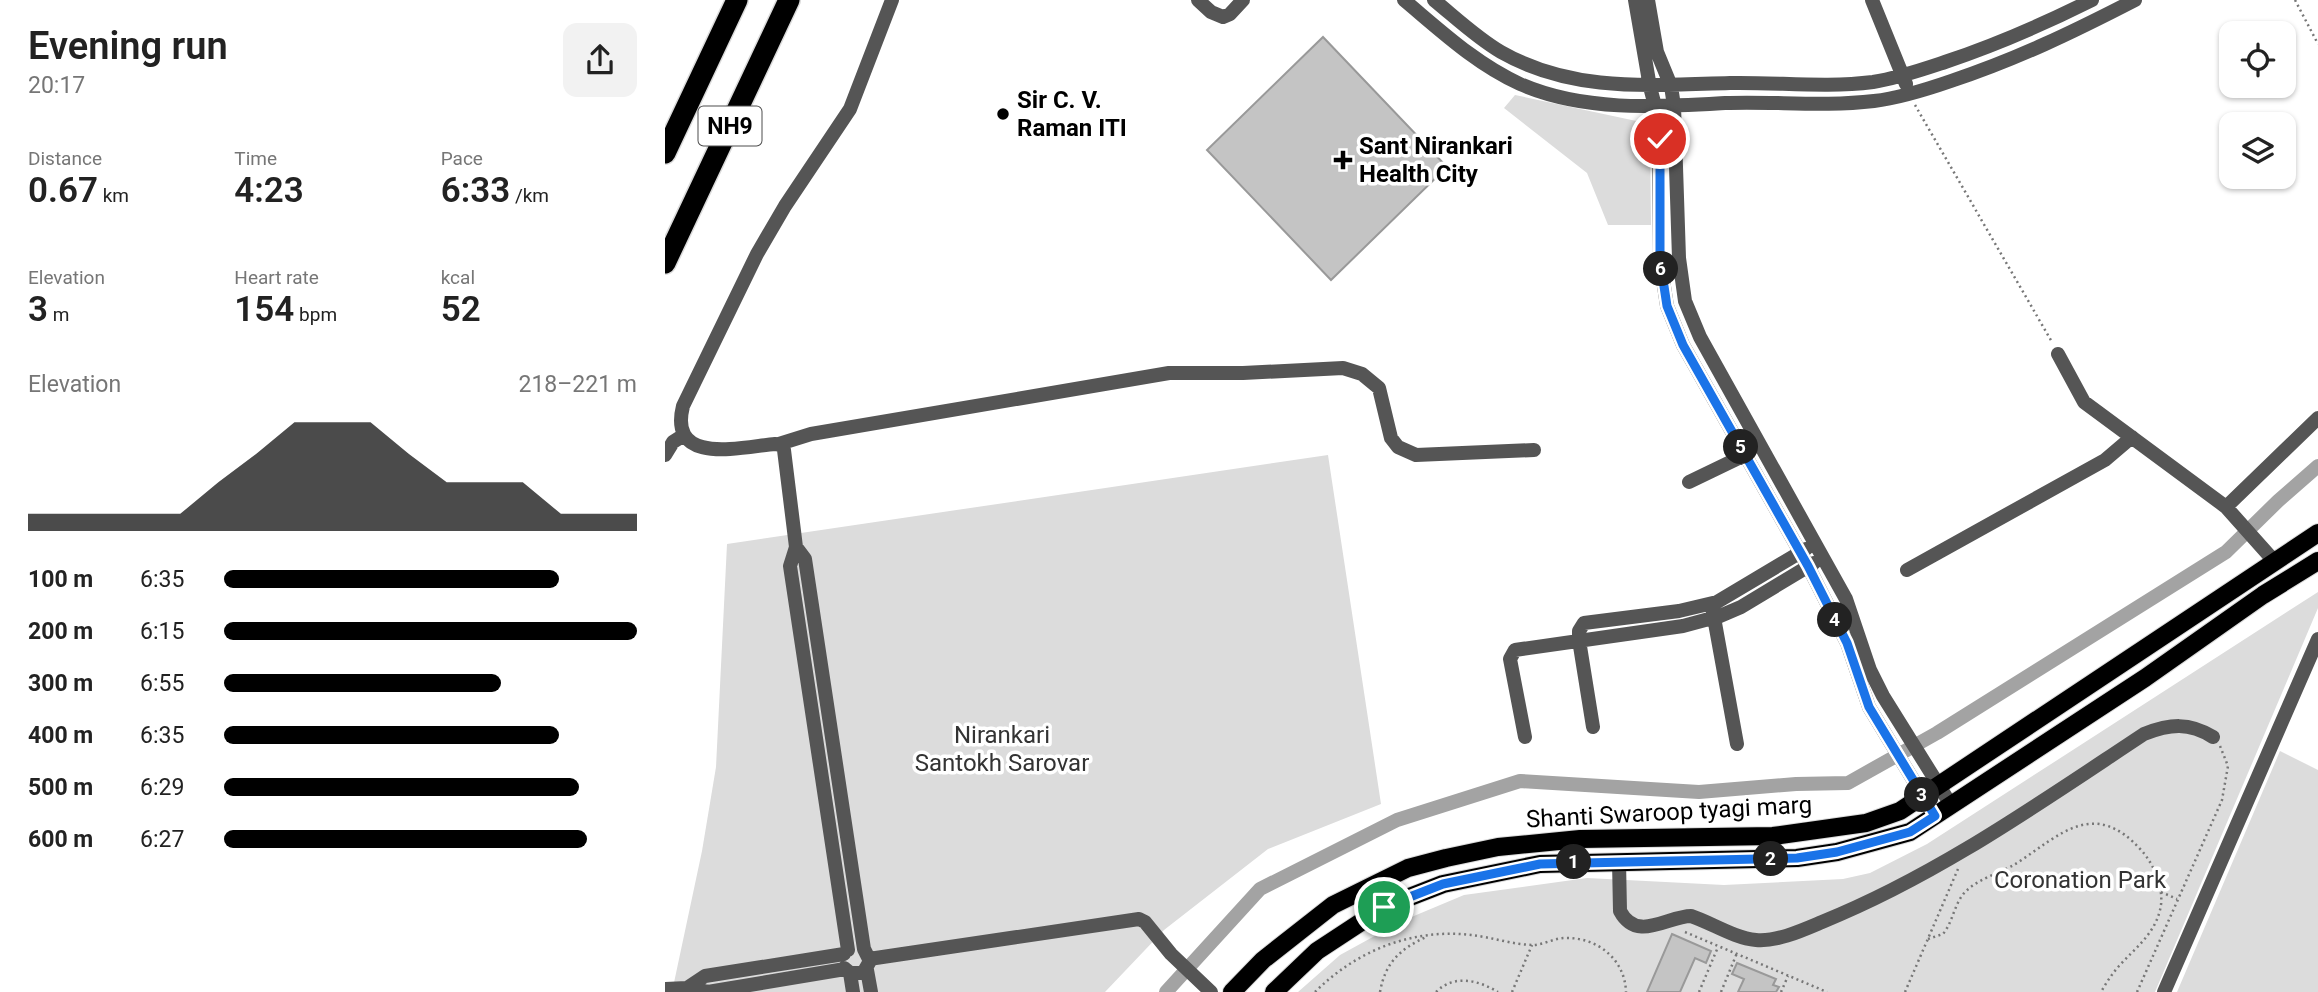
<!DOCTYPE html>
<meta charset="utf-8">
<style>
:root{--surface:#fff;--page:#f2f2f2;--text:#222;--muted:#767676;--accent:#000}
body{margin:0;font-family:Roboto,sans-serif;background:var(--page);color:var(--text);height:100vh;display:flex;flex-direction:column;font-size:26px;white-space:nowrap}
*{box-sizing:border-box;margin:0}
p{font-size:23px;color:var(--muted)}
.icon{flex:none;width:38px;height:38px;fill:none;stroke:currentColor;stroke-width:2;stroke-linecap:round;stroke-linejoin:round}
.map{position:relative;flex:1;overflow:hidden}
.details{display:flex;flex-direction:column;background:var(--surface);width:665px}
.details>*{flex:none}
.fabs{position:absolute;left:1554px;top:21px;display:grid;gap:14px}
.fabs a{display:grid;place-items:center;width:77px;height:77px;border-radius:14px;background:var(--surface);box-shadow:0 2px 5px #0004;font-size:35px}
.pin{position:absolute;display:grid;place-items:center;width:60px;height:60px;color:#fff;margin:-30px;border:4px solid #fff;border-radius:50%;box-shadow:0 2px 7px #0007}
.km{position:absolute;width:35px;height:35px;margin:-18px;border-radius:50%;background:#222;color:#fff;font-size:19px;line-height:35px;text-align:center}
.round{display:grid;place-items:center;flex:none;width:74px;height:74px;border-radius:14px;background:var(--page)}
.head{display:flex;align-items:center;justify-content:space-between;height:119px;padding:0 28px}
h1{font-size:38px;font-weight:600;line-height:52px}
.stats{display:grid;grid-template-columns:repeat(3,1fr);gap:10px;height:119px;padding:7px 28px}
.stats div{display:grid;align-content:center}
.stats b{font-size:35px;font-weight:600}
.stats small{font-size:19px;font-weight:400}
.stats p{font-size:19px}
.chart{height:196px;padding:14px 28px}
.chart p{display:flex;justify-content:space-between}
.chart svg{width:100%;height:126px;margin-top:7px;fill:var(--accent);opacity:.7}
ul{padding:0 28px;list-style:none;font-size:23px}
li{display:grid;grid-template-columns:112px 84px 1fr;align-items:center;height:52px}
li i{height:18px;border-radius:9px;background:var(--accent)}
main{display:flex;flex:1;min-height:0}
.map>svg:first-child{display:block}
.green{fill:#dcdcdc}
.lines{fill:none;stroke-linecap:round;stroke-linejoin:round}
.canal{stroke:#a3a3a3;stroke-width:14}
.building{fill:#c4c4c4;stroke:#999;stroke-width:2}
.major-casing{stroke:#dbdbdb;stroke-width:20}
.highway-casing{stroke:#dbdbdb;stroke-width:24}
.path{stroke:#777;stroke-width:2.5;stroke-dasharray:2 3.5;stroke-linecap:butt}
.minor{stroke:#555;stroke-width:14}
.major{stroke:#000;stroke-width:18}
.highway{stroke:#000;stroke-width:21}
.route-casing{stroke:#fff;stroke-width:14}
.route{stroke:#1a73e8;stroke-width:9}
.poi-dot{fill:#000;stroke:#fff;stroke-width:2.5}
.labels{text-anchor:middle;dominant-baseline:central;stroke-width:7;stroke-linejoin:round;paint-order:stroke}
.shield{fill:#fff;stroke:#4c4c4c;stroke-width:2}
.shield-label{font-size:23px;font-weight:bold;fill:#000}
.poi-label{font-size:24px;font-weight:bold;fill:#000;stroke:#fff;text-anchor:start}
.park-label{font-size:24px;fill:#333;stroke:#fff}
.street-label{font-size:24px;fill:#000;stroke:#fff}
</style>
<main>
<section class="details">
<div class="head"><div><h1>Evening run</h1><p>20:17</p></div><a class="round"><svg class="icon" aria-label="share" viewBox="0 0 24 24"><path d="M12 15V3M7 8l5-5 5 5M5 13v7h14v-7"/></svg></a></div>
<div class="stats">
<div><p>Distance</p><b>0.67<small> km</small></b></div>
<div><p>Time</p><b>4:23</b></div>
<div><p>Pace</p><b>6:33<small> /km</small></b></div>
</div>
<div class="stats">
<div><p>Elevation</p><b>3<small> m</small></b></div>
<div><p>Heart rate</p><b>154<small> bpm</small></b></div>
<div><p>kcal</p><b>52</b></div>
</div>
<div class="chart"><p><span>Elevation</span>218–221 m</p>
<svg viewBox="0 0 160 44" preserveAspectRatio="none"><path d="M0 44V38L10 38L20 38L30 38L40 38L50 27L60 17L70 6L80 6L90 6L100 17L110 27L120 27L130 27L140 38L150 38L160 38V44z"/></svg>
</div>
<ul>
<li><b>100 m</b>6:35<i style="width:81%"></i></li>
<li><b>200 m</b>6:15<i style="width:100%"></i></li>
<li><b>300 m</b>6:55<i style="width:67%"></i></li>
<li><b>400 m</b>6:35<i style="width:81%"></i></li>
<li><b>500 m</b>6:29<i style="width:86%"></i></li>
<li><b>600 m</b>6:27<i style="width:88%"></i></li>
</ul>
</section>
<div class="map">
<svg width="1653" height="992" viewBox="0 0 1653 992">
<rect width="100%" height="100%" fill="#fff"/>
<path class="green" d="M850 95 976 122 985 139 986 225H943L922 173 839 108Z
M663 455 716 804 603 849 499 930 440 992H7L37 851 51 767 62 544Z
M1653 592V608L1490 992H633L675 955 737 921 799 895 922 878 1059 885 1178 879 1205 873 1262 844Z
M1615 751 1653 770V992H1512Z"/>
<g class="lines">
<path class="canal" d="M501 992 595 889 732 820 855 781 1034 792 1131 784 1183 783 1272 733 1561 552 1613 501 1653 466"/>
</g>
<path class="building" d="M658 37 782 167 666 280 542 150Z
M1007 934 1046 951 1041 963 1030 958 1015 992H982Z
M1072 963 1111 979 1108 985 1114 987 1111 992H1073L1079 979 1067 974Z"/>
<g class="lines">
<g class="major-casing">
<path id="major" d="M567 992 598 960 668 905 743 868 781 858 833 847 915 839 1108 836 1201 823 1235 811 1653 533
M609 992 652 951 719 907 778 884 875 864 1132 858 1172 852 1245 832 1480 678 1598 595 1653 561"/>
</g>
<g class="highway-casing">
<path id="highway" d="M0 153 72 0
M0 263 124 0"/>
</g>
<path class="path" d="M1630 0 1653 44
M1250 105 1387 342
M1496 892 1512 899
M1020 932 1162 992
M1263 939 1278 934C1288 922 1289 904 1300 892 1314 878 1336 873 1352 863 1395 835 1429 797 1477 851 1490 866 1500 891 1495 910 1489 935 1470 948 1454 966 1447 974 1441 983 1436 992
M650 992C691 951 747 928 806 935 826 937 849 945 869 945 880 944 890 938 900 938 932 937 960 959 961 992
M715 992C720 963 735 949 761 937
M771 992C789 974 813 980 833 992
M847 992 867 945
M1034 992 1053 947
M1056 992 1072 953
M1116 992 1123 976
M1240 992 1293 869
M1472 992 1557 800 1563 766 1555 746"/>
<path class="minor" d="M533 0 546 12 558 17 565 14 578 0
M739 0C776 31 811 64 855 84 919 112 992 107 1060 103 1109 101 1158 107 1209 101 1235 98 1260 90 1286 81 1352 59 1408 32 1470 0
M769 0C791 18 812 38 836 52 908 93 986 85 1065 83 1113 82 1160 88 1208 82 1233 78 1256 70 1280 62 1331 45 1379 24 1427 0
M970 0 985 87 994 121 995 260 1002 306 1018 345 1143 566 1182 643 1204 707 1270 816
M983 0 992 52 1006 86 1009 106 1014 258 1020 301 1035 337 1181 599 1205 670 1218 696 1286 805
M1207 0 1241 84
M1393 354 1419 402 1561 507 1653 418
M114 444 146 434 504 373H578L678 368 697 374 714 388 726 438 733 447 751 455 869 450
M0 455 8 442 19 435
M1024 482 1080 455
M1561 507 1610 562
M131 547 140 559 199 949 205 961 198 973H185
M1242 570 1440 460 1467 437
M1048 612 1072 744
M928 727 914 640V631L919 623 1014 611 1052 602 1141 549
M860 737 845 659 850 650 1018 626 1055 616 1076 607 1149 563
M954 861 955 911C972 943 1003 916 1026 916 1047 923 1069 938 1091 940 1112 942 1138 930 1157 922 1273 875 1376 802 1479 734 1505 724 1524 722 1548 737
M183 950 125 566 131 547 119 450 117 445 110 444C76 447 3 466 18 406L92 254 120 206 185 109 227 0
M204 959 474 919 480 922 506 954 546 992
M179 968 185 973 188 992
M202 970 206 992
M22 988 40 976 179 954
M0 989 22 988 43 992 180 969
M1499 992 1653 639"/>
<use href="#major" class="major"/>
<use href="#highway" class="highway"/>
</g>
<g class="lines">
<g class="route-casing">
<path id="route" d="M719 907 778 884 875 864 1093 859 1132 858 1172 852 1245 832 1270 816 1204 707 1182 643 1143 566 1018 345 1002 306 995 260V139"/>
</g>
<use href="#route" class="route"/>
</g>
<g class="poi-dot">
<circle cx="338" cy="114" r="7"/>
<path d="M674.5 149.5h7v7h7v7h-7v7h-7v-7h-7v-7h7z"/>
</g>
<g class="labels">
<rect class="shield" x="33.5" y="106.5" width="63" height="39" rx="5"/>
<g class="shield-label">
<text x="65" y="126">NH9</text>
</g>
<g class="poi-label">
<text x="352" y="100">Sir C. V.<tspan x="352" dy="28">Raman ITI</tspan></text>
<text x="694" y="146">Sant Nirankari<tspan x="694" dy="28">Health City</tspan></text>
</g>
<g class="park-label">
<text x="337" y="735">Nirankari<tspan x="337" dy="28">Santokh Sarovar</tspan></text>
<text x="1415" y="880">Coronation Park</text>
</g>
<g class="street-label">
<text transform="translate(1004 812) rotate(-3)">Shanti Swaroop tyagi marg</text>
</g>
</g>
</svg>
<div class="fabs">
<a><svg class="icon" aria-label="locate" viewBox="0 0 24 24"><circle cx="12" cy="12" r="6"/><path d="M12 2v4M12 18v4M2 12h4M18 12h4"/></svg></a>
<a><svg class="icon" aria-label="layers" viewBox="0 0 24 24"><path d="M12 4l9 5-9 5-9-5zM3 14l9 5 9-5"/></svg></a>
</div>
<div class="pin" style="left:719px;top:907px;background:#1e9e55"><svg class="icon" aria-label="arrive" viewBox="0 0 24 24"><path d="M6 21V4h12l-3 4 3 4H6"/></svg></div>
<div class="pin" style="left:995px;top:139px;background:#d93025"><svg class="icon" aria-label="check" viewBox="0 0 24 24"><path d="M5 12l5 5 9-10"/></svg></div>
<b class="km" style="left:909px;top:862px">1</b>
<b class="km" style="left:1106px;top:859px">2</b>
<b class="km" style="left:1257px;top:795px">3</b>
<b class="km" style="left:1170px;top:620px">4</b>
<b class="km" style="left:1076px;top:447px">5</b>
<b class="km" style="left:996px;top:269px">6</b>
</div>
</main>
